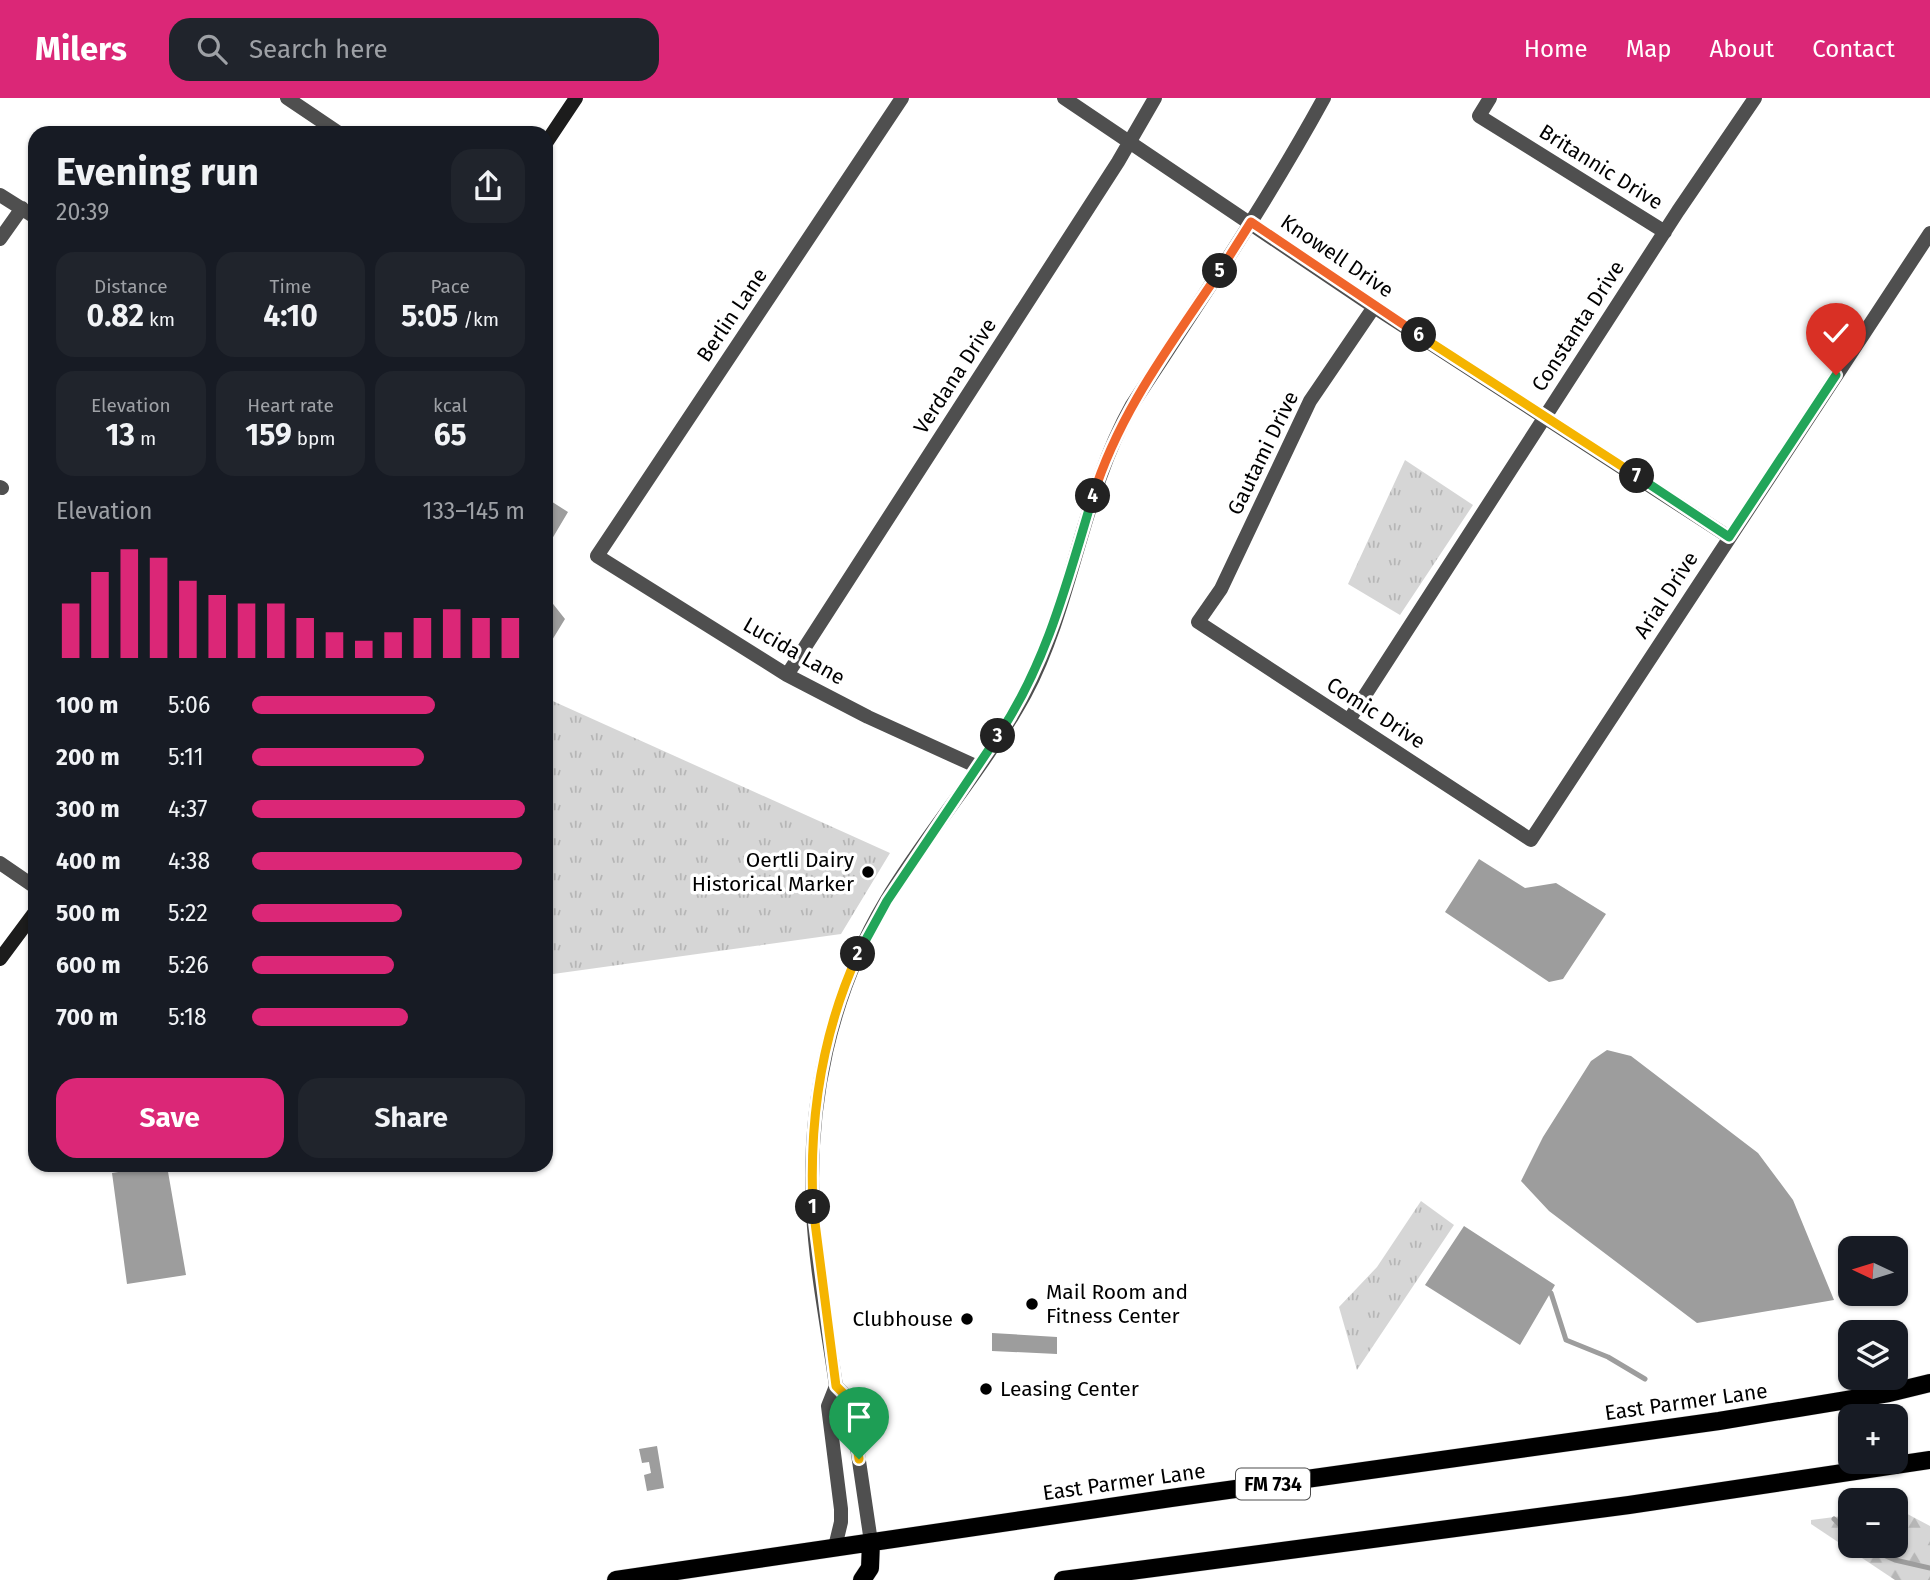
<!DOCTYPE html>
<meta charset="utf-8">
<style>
:root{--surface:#171b24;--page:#20242c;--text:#f1f3f6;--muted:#9ea1a6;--accent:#db2777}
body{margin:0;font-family:"Fira Sans",sans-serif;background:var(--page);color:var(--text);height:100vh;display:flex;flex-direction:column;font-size:26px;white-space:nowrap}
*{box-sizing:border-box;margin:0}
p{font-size:23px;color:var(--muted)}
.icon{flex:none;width:38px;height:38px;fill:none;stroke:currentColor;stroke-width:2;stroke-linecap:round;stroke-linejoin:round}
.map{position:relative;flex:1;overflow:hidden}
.drawer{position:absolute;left:28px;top:28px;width:525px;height:1046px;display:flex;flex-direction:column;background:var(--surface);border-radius:21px;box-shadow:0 2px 5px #0004}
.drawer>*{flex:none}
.needle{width:46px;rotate:274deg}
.fabs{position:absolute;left:1838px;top:1138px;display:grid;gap:14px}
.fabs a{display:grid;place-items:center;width:70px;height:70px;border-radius:14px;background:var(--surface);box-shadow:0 2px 5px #0004;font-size:35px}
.pin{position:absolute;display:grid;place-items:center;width:60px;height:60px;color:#fff;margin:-72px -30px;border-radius:50% 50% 50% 0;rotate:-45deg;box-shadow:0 0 7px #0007}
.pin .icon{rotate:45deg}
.km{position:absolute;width:35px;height:35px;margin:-18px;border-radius:50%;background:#222;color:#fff;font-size:19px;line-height:35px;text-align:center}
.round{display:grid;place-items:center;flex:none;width:74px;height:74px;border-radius:21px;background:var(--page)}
.head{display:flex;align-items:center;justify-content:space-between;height:119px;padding:0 28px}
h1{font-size:38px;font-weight:700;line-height:52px}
.metrics{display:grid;grid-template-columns:repeat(3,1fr);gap:10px;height:119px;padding:7px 28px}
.metrics div{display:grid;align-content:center;border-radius:18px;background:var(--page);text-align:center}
.metrics b{font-size:30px;font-weight:700}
.metrics small{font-size:19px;font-weight:400}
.metrics p{font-size:19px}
.chart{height:196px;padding:14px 28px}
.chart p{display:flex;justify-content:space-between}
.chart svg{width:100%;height:126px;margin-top:7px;stroke:var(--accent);stroke-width:6}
.action{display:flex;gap:14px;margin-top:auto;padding:14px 28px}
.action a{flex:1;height:80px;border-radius:21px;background:var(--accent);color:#fff;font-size:28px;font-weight:700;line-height:80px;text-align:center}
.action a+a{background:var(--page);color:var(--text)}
ul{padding:0 28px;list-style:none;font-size:23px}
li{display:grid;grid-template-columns:112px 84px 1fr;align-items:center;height:52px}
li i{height:18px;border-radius:9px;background:var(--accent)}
header{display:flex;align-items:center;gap:42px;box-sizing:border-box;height:98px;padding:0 35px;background:var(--accent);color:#fff}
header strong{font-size:33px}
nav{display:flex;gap:38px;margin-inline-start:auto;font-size:24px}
.search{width:490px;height:63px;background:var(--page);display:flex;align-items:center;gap:18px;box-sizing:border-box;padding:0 24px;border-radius:21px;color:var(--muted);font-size:26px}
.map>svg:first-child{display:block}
.forest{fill:url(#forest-firs)}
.park{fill:url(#park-tufts)}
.water{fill:#9d9d9d}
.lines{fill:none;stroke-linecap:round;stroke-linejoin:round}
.stream{stroke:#9d9d9d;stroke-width:5}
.primary-casing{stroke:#dbdbdb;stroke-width:19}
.street{stroke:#4f4f4f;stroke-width:14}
.secondary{stroke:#1c1c1c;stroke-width:14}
.primary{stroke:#000;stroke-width:18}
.split-1-casing{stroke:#fff;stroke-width:14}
.split-2-casing{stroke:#fff;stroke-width:14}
.split-3-casing{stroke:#fff;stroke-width:14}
.split-4-casing{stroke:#fff;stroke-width:14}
.split-5-casing{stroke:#fff;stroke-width:14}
.split-6-casing{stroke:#fff;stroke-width:14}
.split-7-casing{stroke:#fff;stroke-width:14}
.split-8-casing{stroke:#fff;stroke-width:14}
.split-1{stroke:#f5b400;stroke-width:9}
.split-2{stroke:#f5b400;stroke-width:9}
.split-3{stroke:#22a559;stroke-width:9}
.split-4{stroke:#22a559;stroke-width:9}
.split-5{stroke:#f0652b;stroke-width:9}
.split-6{stroke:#f0652b;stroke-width:9}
.split-7{stroke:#f5b400;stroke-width:9}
.split-8{stroke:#22a559;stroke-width:9}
.poi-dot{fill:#000;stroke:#fff;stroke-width:2.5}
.labels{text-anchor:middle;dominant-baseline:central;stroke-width:7;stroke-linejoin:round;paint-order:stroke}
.shield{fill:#fff;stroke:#4c4c4c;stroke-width:2}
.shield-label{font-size:19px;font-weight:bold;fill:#000}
.street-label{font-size:21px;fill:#000;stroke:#fff}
.poi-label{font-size:21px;fill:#000;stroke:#fff;text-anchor:end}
</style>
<header>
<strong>Milers</strong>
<div class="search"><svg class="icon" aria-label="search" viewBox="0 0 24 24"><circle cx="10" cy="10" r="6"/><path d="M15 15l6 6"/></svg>Search here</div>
<nav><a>Home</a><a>Map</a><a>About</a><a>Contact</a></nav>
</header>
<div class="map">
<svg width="1930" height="1482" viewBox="0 0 1930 1482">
<defs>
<pattern id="forest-firs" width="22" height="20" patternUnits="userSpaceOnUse" patternTransform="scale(1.75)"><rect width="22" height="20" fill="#d6d6d6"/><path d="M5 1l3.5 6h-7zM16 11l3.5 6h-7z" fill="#b6b6b6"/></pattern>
<pattern id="park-tufts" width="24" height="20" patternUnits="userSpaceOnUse" patternTransform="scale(1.75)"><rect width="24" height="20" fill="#d6d6d6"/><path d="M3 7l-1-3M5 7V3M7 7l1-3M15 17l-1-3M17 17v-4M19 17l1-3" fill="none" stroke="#b6b6b6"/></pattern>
</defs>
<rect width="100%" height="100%" fill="#fff"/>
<path class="forest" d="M1898 1411 1930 1428V1482H1895L1811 1426V1422L1850 1417V1447H1895V1412Z"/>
<path class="park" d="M1405 362 1473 407 1400 517 1348 486Z
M546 600 890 755 841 836 546 877Z
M1421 1103 1454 1127 1357 1272 1339 1209 1377 1169Z"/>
<path class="water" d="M546 400 568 414 546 451Z
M546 497 565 521 546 552Z
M1479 761 1525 790 1556 785 1606 816 1563 881 1549 884 1445 814Z
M1607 952 1631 958 1758 1055 1793 1102 1834 1202 1697 1225 1549 1113 1521 1083 1543 1039 1591 963Z
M156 1068H167L186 1177 127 1186 112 1075Z
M1464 1128 1555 1187 1520 1247 1425 1187Z
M992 1235 1057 1239V1256L992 1253Z
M657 1348 664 1390 647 1393 644 1377 651 1375 649 1364 642 1365 639 1351Z"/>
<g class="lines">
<path class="stream" d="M1551 1195 1566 1242 1608 1259 1645 1281
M1834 1421 1850 1437
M1861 1447 1895 1462 1930 1470"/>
<g class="primary-casing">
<path id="primary" d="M616 1482 1171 1400 1719 1323 1889 1295 1930 1285
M862 1482 870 1470 871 1444
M1063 1482 1629 1407 1930 1362"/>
</g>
<path class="street" d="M287 0 339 35
M902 0 597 458 787 577 868 619 978 669
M1064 0 1374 209 1729 439
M1490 0 1479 18 1665 134
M0 97 35 119
M0 141 22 110
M1374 209 1310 303 1221 491 1198 524 1531 742 1930 135
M0 389 2 390
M787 577 1118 64 1155 0
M1349 622 1678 113 1755 0
M0 765 35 789
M836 1288 850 1302 871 1444
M835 1449 841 1424V1411L828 1308 836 1288C828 1231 816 1172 813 1114 807 1006 830 897 886 803 929 732 985 669 1025 596 1073 505 1081 398 1132 307 1198 206 1266 106 1324 0"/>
<path class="secondary" d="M546 45 576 0
M0 861 35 814"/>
<use href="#primary" class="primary"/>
</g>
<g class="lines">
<g class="split-1-casing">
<path id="split-1" d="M813 1109 836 1288 850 1302 859 1361"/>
</g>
<g class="split-2-casing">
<path id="split-2" d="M813 1109C809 1023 822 935 858 856"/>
</g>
<g class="split-3-casing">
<path id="split-3" d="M858 856 887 803 998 638"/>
</g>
<g class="split-4-casing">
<path id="split-4" d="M998 638C1047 565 1068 481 1093 398"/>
</g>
<g class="split-5-casing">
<path id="split-5" d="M1093 398C1119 314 1172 245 1220 173"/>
</g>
<g class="split-6-casing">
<path id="split-6" d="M1220 173 1251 124 1419 237"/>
</g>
<g class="split-7-casing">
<path id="split-7" d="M1419 237 1637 378"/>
</g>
<g class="split-8-casing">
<path id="split-8" d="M1637 378 1729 439 1836 277"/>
</g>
<use href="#split-1" class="split-1"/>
<use href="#split-2" class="split-2"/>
<use href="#split-3" class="split-3"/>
<use href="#split-4" class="split-4"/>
<use href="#split-5" class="split-5"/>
<use href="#split-6" class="split-6"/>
<use href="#split-7" class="split-7"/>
<use href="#split-8" class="split-8"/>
</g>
<g class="poi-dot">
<circle cx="868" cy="774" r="7"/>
<circle cx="1032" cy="1206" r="7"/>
<circle cx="967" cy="1221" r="7"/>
<circle cx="986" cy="1291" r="7"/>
</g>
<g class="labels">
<rect class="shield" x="1236" y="1370.5" width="74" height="31" rx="5"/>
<g class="shield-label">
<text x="1273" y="1386">FM 734</text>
</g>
<g class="street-label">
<text transform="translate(1601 69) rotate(32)">Britannic Drive</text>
<text transform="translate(1337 158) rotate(34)">Knowell Drive</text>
<text transform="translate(732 217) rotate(-56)">Berlin Lane</text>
<text transform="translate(1578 228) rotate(-57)">Constanta Drive</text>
<text transform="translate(955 278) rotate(-57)">Verdana Drive</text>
<text transform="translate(1263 355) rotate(-64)">Gautami Drive</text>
<text transform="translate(1666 497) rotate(-57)">Arial Drive</text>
<text transform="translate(794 553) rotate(30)">Lucida Lane</text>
<text transform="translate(1376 615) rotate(33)">Comic Drive</text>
<text transform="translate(1686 1304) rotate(-8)">East Parmer Lane</text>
<text transform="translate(1124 1384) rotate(-8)">East Parmer Lane</text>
</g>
<g class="poi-label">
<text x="854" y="762">Oertli Dairy<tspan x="854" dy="24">Historical Marker</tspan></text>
<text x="1046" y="1194" text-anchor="start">Mail Room and<tspan x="1046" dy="24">Fitness Center</tspan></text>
<text x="953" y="1221">Clubhouse</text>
<text x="1000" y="1291" text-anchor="start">Leasing Center</text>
</g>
</g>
</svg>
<div class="fabs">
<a><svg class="needle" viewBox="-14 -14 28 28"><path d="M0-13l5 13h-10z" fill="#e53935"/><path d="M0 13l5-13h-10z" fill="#9ea1a6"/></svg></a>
<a><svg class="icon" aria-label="layers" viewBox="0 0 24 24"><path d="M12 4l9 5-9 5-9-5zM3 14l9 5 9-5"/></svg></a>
<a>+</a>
<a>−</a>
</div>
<div class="pin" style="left:859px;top:1361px;background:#1e9e55"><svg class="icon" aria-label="arrive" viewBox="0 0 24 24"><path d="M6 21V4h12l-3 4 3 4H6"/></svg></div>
<div class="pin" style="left:1836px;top:277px;background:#d93025"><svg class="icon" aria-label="check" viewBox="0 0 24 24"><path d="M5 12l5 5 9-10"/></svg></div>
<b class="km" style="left:813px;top:1109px">1</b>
<b class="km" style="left:858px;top:856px">2</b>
<b class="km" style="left:998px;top:638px">3</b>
<b class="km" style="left:1093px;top:398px">4</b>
<b class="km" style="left:1220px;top:173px">5</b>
<b class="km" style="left:1419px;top:237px">6</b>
<b class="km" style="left:1637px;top:378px">7</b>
<section class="drawer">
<div class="head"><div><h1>Evening run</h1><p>20:39</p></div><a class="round"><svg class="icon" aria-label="share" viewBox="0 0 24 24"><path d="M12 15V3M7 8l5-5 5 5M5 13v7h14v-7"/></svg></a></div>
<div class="metrics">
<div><p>Distance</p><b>0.82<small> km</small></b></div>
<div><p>Time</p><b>4:10</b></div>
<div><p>Pace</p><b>5:05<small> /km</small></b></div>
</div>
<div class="metrics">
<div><p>Elevation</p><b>13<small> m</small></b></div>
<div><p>Heart rate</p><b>159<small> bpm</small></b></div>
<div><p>kcal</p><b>65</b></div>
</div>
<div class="chart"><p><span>Elevation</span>133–145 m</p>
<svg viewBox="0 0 160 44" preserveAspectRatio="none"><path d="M5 44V25M15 44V14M25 44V6M35 44V9M45 44V17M55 44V22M65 44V25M75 44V25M85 44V30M95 44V35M105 44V38M115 44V35M125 44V30M135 44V27M145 44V30M155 44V30"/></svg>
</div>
<ul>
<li><b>100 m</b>5:06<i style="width:67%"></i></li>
<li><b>200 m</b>5:11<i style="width:63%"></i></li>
<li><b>300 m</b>4:37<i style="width:100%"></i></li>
<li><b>400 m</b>4:38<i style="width:99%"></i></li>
<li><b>500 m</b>5:22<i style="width:55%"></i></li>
<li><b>600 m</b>5:26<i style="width:52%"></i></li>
<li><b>700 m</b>5:18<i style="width:57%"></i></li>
</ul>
<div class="action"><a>Save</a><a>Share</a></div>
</section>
</div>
